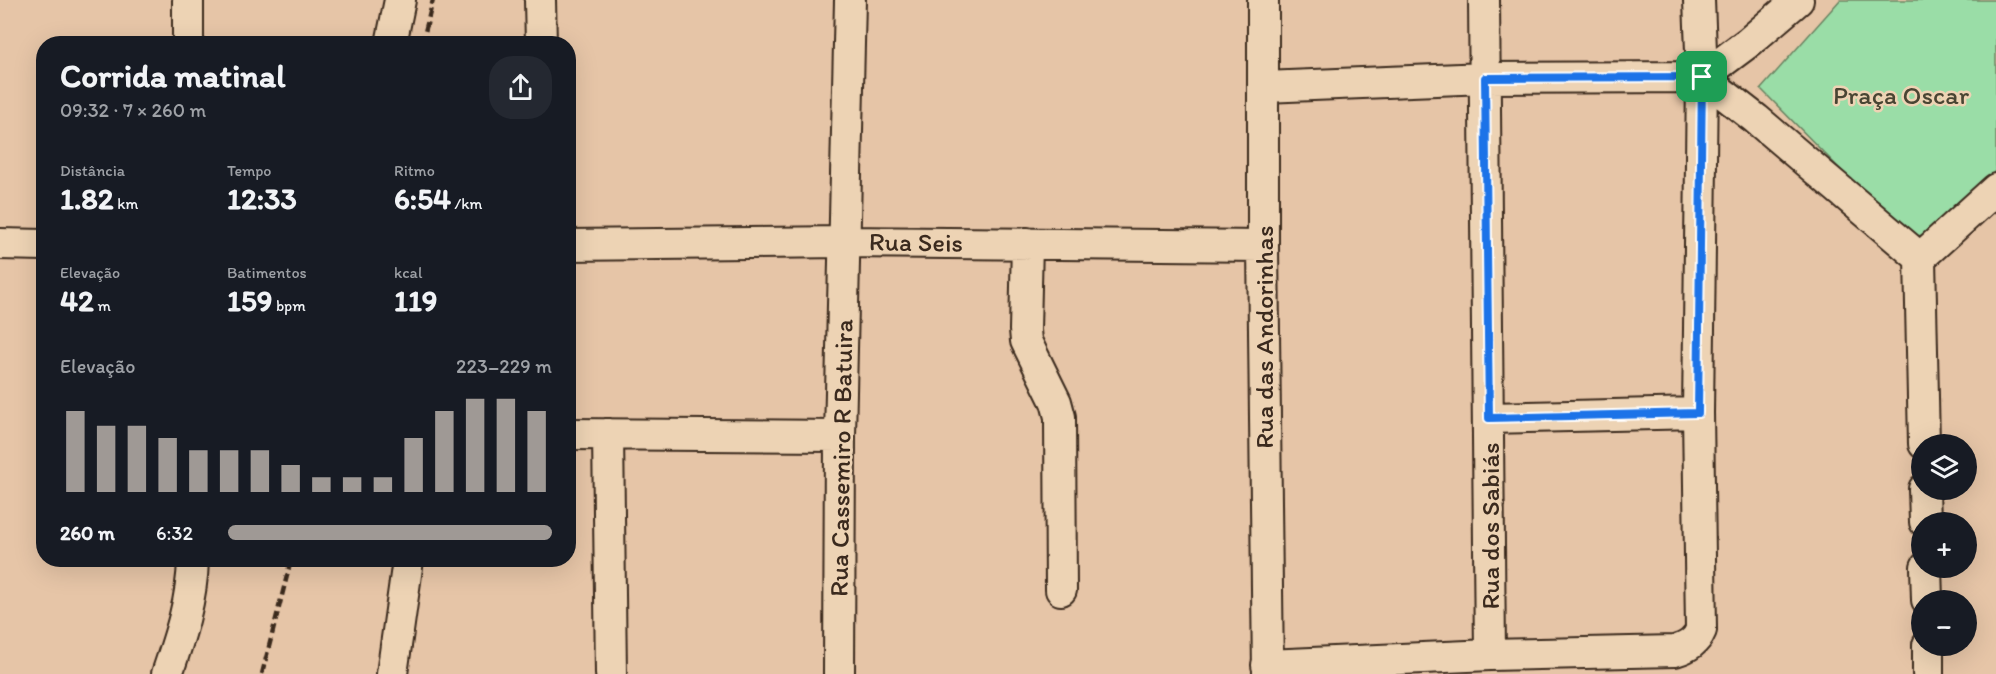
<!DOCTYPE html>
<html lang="pt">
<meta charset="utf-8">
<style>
:root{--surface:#171b24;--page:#242831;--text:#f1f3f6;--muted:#9ea1a6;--accent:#9f9995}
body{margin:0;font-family:Itim,sans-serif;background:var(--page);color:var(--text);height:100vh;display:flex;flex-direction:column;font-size:22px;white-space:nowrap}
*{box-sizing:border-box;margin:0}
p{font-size:20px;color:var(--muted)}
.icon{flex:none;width:33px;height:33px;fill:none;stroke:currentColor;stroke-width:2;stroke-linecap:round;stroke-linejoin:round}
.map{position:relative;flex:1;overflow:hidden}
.details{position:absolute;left:36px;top:36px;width:540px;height:531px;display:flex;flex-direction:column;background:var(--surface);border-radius:24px;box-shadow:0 6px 24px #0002}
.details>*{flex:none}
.fabs{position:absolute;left:1911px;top:434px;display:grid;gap:12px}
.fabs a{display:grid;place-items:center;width:66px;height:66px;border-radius:50%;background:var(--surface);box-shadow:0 6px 24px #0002;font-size:30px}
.pin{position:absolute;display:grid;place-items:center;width:51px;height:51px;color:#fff;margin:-26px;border-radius:12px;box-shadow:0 3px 9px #0006}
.round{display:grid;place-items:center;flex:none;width:63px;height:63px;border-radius:24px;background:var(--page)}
.summary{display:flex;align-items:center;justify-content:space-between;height:102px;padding:0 24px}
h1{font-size:33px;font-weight:700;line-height:45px}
.metrics{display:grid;grid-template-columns:repeat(3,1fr);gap:9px;height:102px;padding:6px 24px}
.metrics div{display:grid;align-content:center}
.metrics b{font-size:30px;font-weight:700}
.metrics small{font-size:16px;font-weight:400}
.metrics p{font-size:16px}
.chart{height:168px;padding:12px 24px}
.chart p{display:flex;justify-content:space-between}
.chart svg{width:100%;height:108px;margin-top:6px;stroke:var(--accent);stroke-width:6}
ul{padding:0 24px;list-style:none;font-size:20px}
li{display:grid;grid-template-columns:96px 72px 1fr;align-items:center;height:45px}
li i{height:15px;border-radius:8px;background:var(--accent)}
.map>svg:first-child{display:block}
.green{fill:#9adda7;stroke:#6a8462;stroke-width:1.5}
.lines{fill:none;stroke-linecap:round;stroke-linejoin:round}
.minor-casing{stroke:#3b2a1e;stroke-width:34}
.minor{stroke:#edd3b4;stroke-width:30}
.rail{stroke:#3b2a1e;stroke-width:4.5;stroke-dasharray:9 4.5;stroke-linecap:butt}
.route-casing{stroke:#fff;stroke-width:12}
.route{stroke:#1a73e8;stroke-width:8}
.labels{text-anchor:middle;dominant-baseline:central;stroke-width:5;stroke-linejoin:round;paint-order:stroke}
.park-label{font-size:26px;fill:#494533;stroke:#edd3b4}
.street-label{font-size:26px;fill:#3b2a1e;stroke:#edd3b4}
</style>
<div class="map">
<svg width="1996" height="674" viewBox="0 0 1996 674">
<rect width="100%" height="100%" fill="#e6c5a7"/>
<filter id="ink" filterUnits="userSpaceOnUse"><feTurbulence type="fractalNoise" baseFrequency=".0167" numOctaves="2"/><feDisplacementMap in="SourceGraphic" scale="12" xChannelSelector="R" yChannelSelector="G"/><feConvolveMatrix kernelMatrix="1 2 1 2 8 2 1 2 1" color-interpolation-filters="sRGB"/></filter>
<g filter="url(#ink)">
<path class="green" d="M1840 0H1996V170L1934 234 1915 236 1897 227 1761 89Z"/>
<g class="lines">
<g class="minor-casing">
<path id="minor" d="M188 0V44
M540 0 541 44
M1263 0V246L1268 674
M1484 0 1490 655
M391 44 400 0
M1702 77 1756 119 1920 258 1996 189
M1702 77 1749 42 1798 0
M1264 87 1485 78 1702 77
M1027 243 1025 330 1026 341 1056 402 1060 417 1061 590
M0 244 44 245
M568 245 845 242 1263 246
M1920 258 1924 444
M1489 418 1698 413
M568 434 840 436
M608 434 611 674
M1924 489 1925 522
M1926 567 1927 600
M1928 645V674
M1267 665 1490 655 1675 651C1688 647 1696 642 1701 630L1698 413 1702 77 1699 0
M167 674C180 636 192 600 193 560
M392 674 408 560
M839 674 840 436 850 0"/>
</g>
<use href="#minor" class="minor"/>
<path class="rail" d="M422 44 433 0
M262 674 291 560"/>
</g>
</g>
<g class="lines" filter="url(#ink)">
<g class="route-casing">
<path id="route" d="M1702 77 1698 413 1489 418 1485 78Z"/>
</g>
<use href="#route" class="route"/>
</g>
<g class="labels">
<g class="park-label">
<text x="1901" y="95">Praça Oscar</text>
</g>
<g class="street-label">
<text transform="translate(916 242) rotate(1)">Rua Seis</text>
<text transform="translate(1264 337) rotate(-90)">Rua das Andorinhas</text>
<text transform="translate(841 458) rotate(-89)">Rua Cassemiro R Batuira</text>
<text transform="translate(1490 526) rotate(-90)">Rua dos Sabiás</text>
</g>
</g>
</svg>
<div class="fabs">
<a><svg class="icon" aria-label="layers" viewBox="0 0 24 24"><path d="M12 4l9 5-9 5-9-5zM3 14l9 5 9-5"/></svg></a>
<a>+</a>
<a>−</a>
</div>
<div class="pin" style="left:1702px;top:77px;background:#1e9e55"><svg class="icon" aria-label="arrive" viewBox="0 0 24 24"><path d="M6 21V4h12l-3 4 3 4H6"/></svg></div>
<section class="details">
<div class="summary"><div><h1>Corrida matinal</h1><p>09:32 · 7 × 260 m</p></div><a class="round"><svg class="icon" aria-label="share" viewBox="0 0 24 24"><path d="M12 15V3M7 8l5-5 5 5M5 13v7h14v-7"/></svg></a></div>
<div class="metrics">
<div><p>Distância</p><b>1.82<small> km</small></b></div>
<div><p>Tempo</p><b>12:33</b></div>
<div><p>Ritmo</p><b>6:54<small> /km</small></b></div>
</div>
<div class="metrics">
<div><p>Elevação</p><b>42<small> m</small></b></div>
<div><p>Batimentos</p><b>159<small> bpm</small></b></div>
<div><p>kcal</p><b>119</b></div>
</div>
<div class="chart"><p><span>Elevação</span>223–229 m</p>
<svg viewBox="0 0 160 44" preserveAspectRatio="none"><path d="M5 44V11M15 44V17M25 44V17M35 44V22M45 44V27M55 44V27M65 44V27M75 44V33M85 44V38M95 44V38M105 44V38M115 44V22M125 44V11M135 44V6M145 44V6M155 44V11"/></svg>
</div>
<ul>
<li><b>260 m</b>6:32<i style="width:100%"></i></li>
</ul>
</section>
</div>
